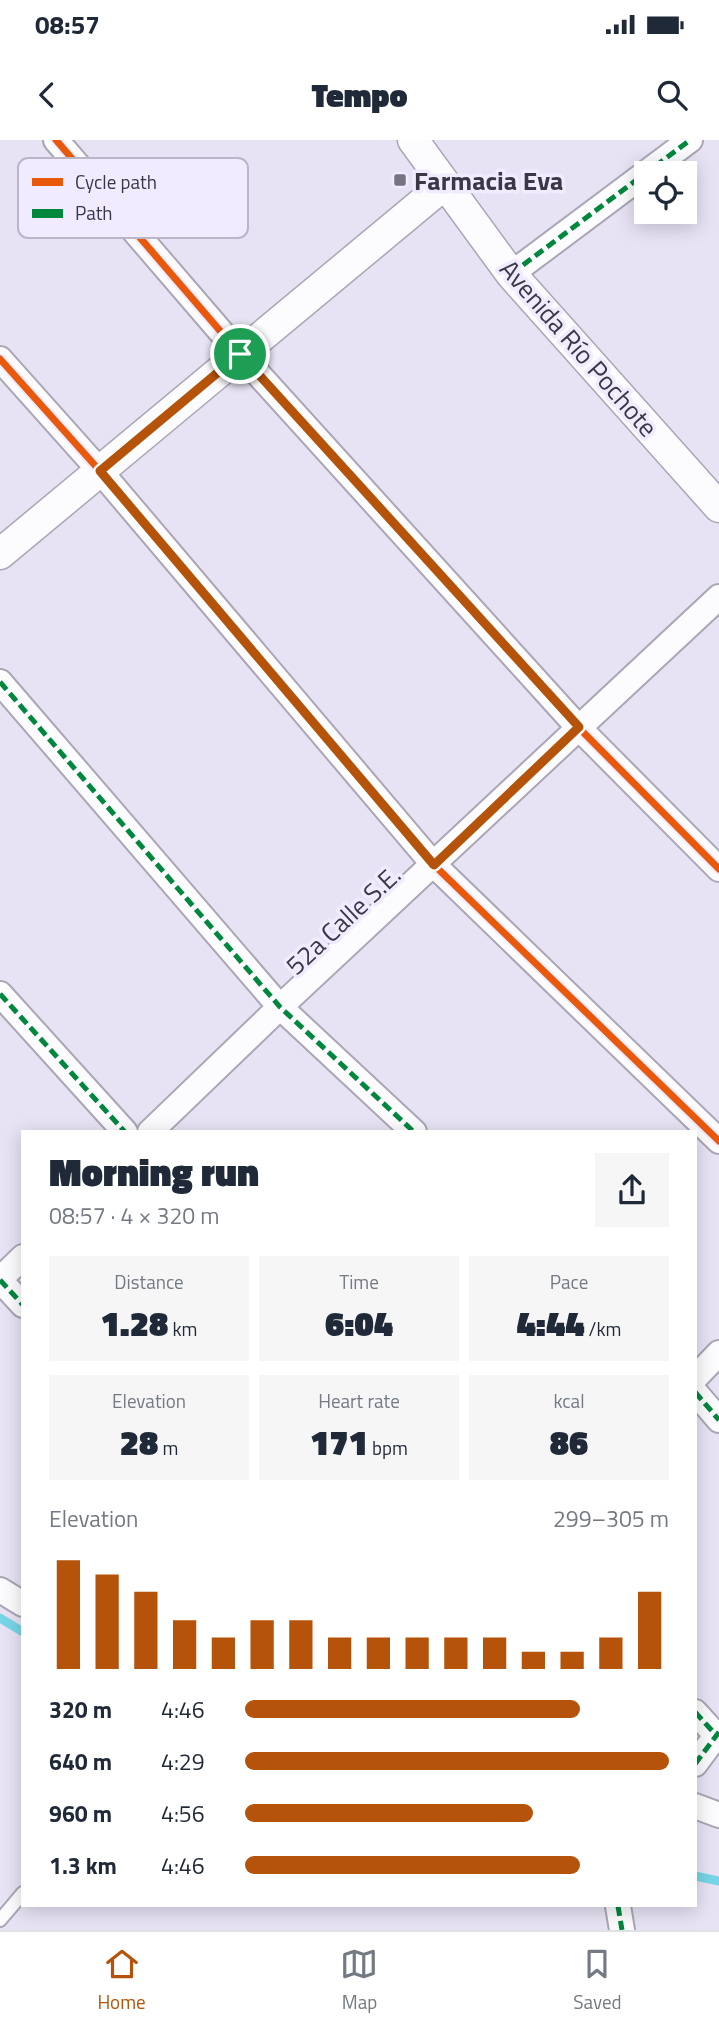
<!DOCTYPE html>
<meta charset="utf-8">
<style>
:root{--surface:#fff;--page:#f6f6f7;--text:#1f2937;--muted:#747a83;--line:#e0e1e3;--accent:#b45309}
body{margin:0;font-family:"Titillium Web",sans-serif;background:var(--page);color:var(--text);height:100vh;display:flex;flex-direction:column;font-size:26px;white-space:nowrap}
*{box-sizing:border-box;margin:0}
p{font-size:23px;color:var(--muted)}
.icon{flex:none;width:38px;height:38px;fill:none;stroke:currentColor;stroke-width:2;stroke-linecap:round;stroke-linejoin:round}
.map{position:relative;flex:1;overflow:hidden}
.sheet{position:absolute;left:21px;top:990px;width:676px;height:777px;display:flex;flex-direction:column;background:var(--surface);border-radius:0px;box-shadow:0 4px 18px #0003}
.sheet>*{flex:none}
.buttons{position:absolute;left:634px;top:21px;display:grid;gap:14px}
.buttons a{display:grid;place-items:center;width:63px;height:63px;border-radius:0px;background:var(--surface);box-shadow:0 4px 18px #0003;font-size:35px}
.pin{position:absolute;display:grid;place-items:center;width:60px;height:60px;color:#fff;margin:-30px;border:4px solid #fff;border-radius:50%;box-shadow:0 2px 7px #0007}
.round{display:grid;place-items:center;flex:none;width:74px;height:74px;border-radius:0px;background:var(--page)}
.head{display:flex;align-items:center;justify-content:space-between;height:119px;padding:0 28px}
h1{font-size:38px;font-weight:800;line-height:52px}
.figures{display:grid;grid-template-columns:repeat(3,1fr);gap:10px;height:119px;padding:7px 28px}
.figures div{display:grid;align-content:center;border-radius:0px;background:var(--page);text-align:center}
.figures b{font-size:35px;font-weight:800}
.figures small{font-size:19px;font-weight:400}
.figures p{font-size:19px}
.chart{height:196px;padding:14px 28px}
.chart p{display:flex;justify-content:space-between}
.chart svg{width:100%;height:126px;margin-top:7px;stroke:var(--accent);stroke-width:6}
ul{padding:0 28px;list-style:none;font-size:23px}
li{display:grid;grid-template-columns:112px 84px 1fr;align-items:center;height:52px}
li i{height:18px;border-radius:9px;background:var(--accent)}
.status{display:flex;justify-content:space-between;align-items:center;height:49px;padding:0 35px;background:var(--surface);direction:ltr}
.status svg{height:19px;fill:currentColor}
header{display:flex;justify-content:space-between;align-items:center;height:91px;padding:0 28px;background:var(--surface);font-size:32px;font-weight:800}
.dock{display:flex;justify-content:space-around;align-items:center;height:98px;border-top:2px solid var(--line);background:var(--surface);font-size:19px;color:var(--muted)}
.dock a{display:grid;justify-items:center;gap:4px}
.dock .active{color:var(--accent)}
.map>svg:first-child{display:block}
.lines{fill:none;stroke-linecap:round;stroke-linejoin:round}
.stream{stroke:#76d6e7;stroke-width:9}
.service-casing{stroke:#aaa6b4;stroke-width:16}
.minor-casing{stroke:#aaa6b4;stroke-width:28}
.tertiary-casing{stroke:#aaa6b4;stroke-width:33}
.service{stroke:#fcfbfd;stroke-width:12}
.minor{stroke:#fcfbfd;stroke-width:24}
.tertiary{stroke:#fcfbfd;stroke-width:30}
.quiet{stroke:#00873e;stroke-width:5;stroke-dasharray:10 5;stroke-linecap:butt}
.cycleway-casing{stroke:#f0ebff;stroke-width:11}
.cycleway{stroke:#e8590c;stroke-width:7}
.route-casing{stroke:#fff;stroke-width:14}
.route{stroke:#b45309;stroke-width:9}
.poi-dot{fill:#787382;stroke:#f0ebff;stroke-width:2.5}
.labels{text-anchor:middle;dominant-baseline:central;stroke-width:7;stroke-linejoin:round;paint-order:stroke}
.poi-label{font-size:26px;font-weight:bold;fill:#3b3744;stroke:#f0ebff;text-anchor:start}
.street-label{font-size:26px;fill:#3b3744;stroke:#f0ebff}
.key{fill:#f0ebff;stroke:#bab5c7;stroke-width:2}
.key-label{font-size:19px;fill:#3b3744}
</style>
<div class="status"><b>08:57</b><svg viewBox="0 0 49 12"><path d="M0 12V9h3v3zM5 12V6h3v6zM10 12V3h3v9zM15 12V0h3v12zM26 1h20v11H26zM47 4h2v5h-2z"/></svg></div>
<header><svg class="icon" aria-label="back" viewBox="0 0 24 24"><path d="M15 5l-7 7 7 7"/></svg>Tempo<svg class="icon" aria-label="search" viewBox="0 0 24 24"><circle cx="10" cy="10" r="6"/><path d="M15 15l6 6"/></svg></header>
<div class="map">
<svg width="719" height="1790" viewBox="0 0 719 1790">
<rect width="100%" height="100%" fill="#e8e3f4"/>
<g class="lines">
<path class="stream" d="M0 1478 23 1492
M695 1736 719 1741"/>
<g class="service-casing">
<path id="service" d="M0 1780 23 1753"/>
</g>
<g class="minor-casing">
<path id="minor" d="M56 0 240 214 578 587 719 729
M511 134 690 0
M0 219 100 331 434 725 719 1001
M0 542 280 867 414 992
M0 854 125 992
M150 992 280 867 719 457
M0 1139 23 1117
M0 1140 23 1165
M695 1238 719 1213
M695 1252 719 1280
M0 1450 23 1464
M695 1572 716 1595
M695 1624 719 1592
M695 1666 719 1675
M618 1766 622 1790"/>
</g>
<g class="tertiary-casing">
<path id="tertiary" d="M413 0 511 134 719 367
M0 414 445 44"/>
</g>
<use href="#service" class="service"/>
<use href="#minor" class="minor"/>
<use href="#tertiary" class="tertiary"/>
<path class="quiet" d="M511 134 690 0
M0 542 280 867 414 992
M0 854 125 992
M0 1140 23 1165
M695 1252 719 1280
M695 1572 716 1595
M695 1624 719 1592
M618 1766 622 1790"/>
<g class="cycleway-casing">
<path id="cycleway" d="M56 0 240 214 578 587 719 729
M0 219 100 331 434 725 719 1001"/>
</g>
<use href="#cycleway" class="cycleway"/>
</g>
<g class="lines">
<g class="route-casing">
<path id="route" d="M240 214 579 587 434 725 100 331Z"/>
</g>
<use href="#route" class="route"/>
</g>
<rect class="poi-dot" x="393" y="33" width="14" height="14" rx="3.5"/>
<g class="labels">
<g class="poi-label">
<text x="414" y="40">Farmacia Eva</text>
</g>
<g class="street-label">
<text transform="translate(579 208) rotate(49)">Avenida Río Pochote</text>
<text transform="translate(343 780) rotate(-43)">52a Calle S.E.</text>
</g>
</g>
<rect x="18" y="18" width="230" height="80" rx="10" class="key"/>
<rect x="32" y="38" width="31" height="8" fill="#e8590c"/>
<rect x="32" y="69" width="31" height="9" fill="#00873e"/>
<g class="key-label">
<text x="75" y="49">Cycle path</text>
<text x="75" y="80">Path</text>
</g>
</svg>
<div class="buttons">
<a><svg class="icon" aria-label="locate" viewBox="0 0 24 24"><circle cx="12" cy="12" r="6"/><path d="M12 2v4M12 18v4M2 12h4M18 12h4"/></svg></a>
</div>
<div class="pin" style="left:240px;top:214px;background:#1e9e55"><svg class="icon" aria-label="arrive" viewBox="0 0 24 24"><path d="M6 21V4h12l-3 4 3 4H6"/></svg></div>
<section class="sheet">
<div class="head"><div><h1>Morning run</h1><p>08:57 · 4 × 320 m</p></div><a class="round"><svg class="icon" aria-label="share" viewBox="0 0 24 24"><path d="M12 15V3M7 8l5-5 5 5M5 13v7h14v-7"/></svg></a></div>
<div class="figures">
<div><p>Distance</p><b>1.28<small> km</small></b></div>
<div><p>Time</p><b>6:04</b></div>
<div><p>Pace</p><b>4:44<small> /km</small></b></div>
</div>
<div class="figures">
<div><p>Elevation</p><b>28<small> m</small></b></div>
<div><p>Heart rate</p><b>171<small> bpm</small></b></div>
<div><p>kcal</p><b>86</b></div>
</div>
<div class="chart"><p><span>Elevation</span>299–305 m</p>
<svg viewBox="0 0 160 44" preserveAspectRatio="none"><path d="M5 44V6M15 44V11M25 44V17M35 44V27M45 44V33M55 44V27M65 44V27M75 44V33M85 44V33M95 44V33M105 44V33M115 44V33M125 44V38M135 44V38M145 44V33M155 44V17"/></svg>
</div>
<ul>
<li><b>320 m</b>4:46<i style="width:79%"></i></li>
<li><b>640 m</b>4:29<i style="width:100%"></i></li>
<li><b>960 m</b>4:56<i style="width:68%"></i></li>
<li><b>1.3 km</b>4:46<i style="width:79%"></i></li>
</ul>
</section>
</div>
<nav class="dock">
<a class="active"><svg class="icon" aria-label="home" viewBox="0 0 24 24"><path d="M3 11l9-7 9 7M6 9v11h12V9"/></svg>Home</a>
<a><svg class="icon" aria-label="map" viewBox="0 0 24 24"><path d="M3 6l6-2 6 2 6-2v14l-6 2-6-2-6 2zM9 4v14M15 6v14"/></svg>Map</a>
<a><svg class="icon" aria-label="saved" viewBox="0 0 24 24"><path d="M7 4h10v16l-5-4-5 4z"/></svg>Saved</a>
</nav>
